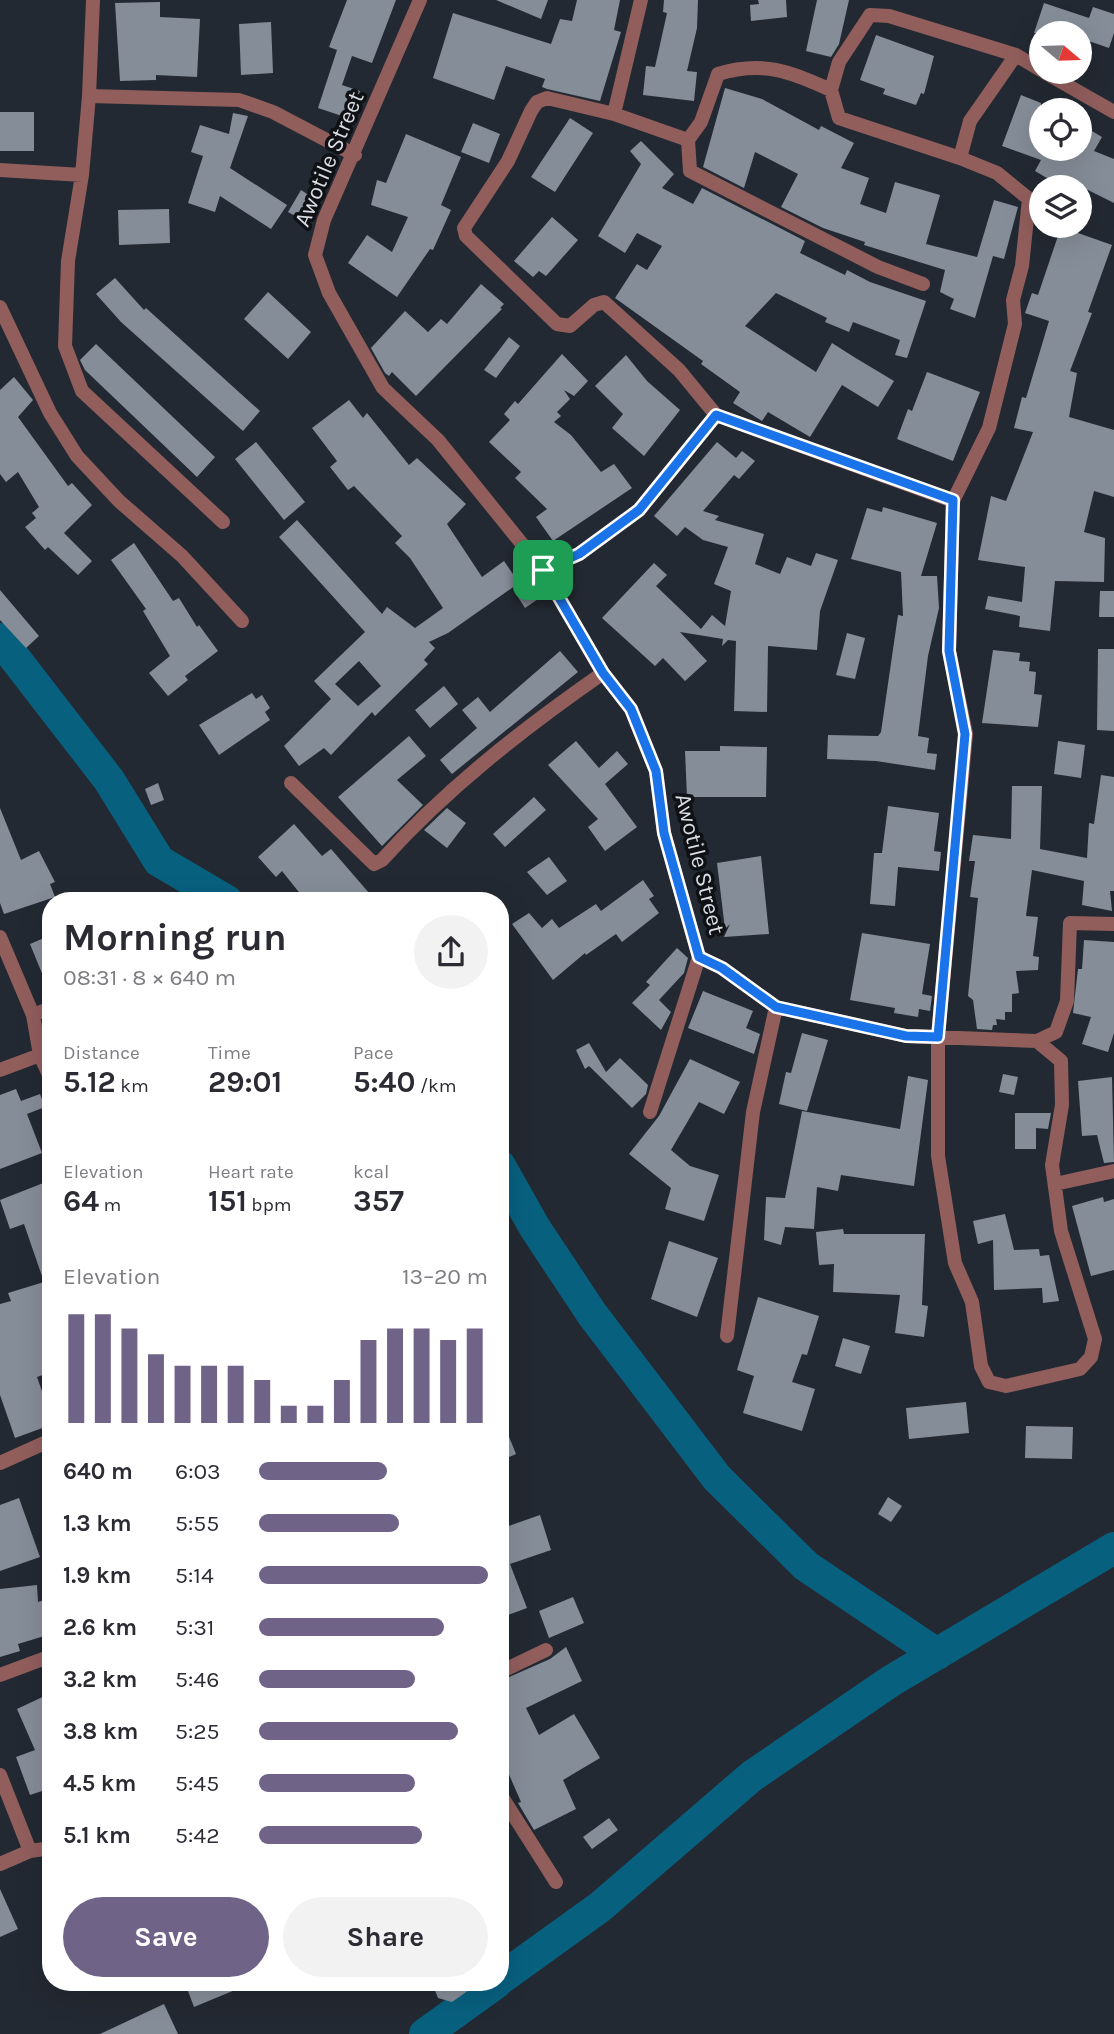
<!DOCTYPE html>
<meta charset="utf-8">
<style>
:root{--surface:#fff;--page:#f2f2f3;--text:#2b2b33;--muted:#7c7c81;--accent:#706388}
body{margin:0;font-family:Karla,sans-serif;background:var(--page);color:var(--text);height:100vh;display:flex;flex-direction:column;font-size:26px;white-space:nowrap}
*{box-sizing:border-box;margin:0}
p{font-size:23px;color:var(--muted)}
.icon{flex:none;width:38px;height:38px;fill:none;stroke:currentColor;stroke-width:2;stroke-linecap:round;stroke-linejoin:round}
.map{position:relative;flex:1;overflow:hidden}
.drawer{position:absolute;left:42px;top:892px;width:467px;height:1099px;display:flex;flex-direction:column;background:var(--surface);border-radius:28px;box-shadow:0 7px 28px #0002}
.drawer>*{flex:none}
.needle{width:46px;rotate:109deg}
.fabs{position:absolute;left:1029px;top:21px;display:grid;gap:14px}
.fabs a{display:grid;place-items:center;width:63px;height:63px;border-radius:50%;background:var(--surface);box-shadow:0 7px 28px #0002;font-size:35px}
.pin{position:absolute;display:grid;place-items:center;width:60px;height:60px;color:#fff;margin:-30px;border-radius:14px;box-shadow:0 4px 10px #0006}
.round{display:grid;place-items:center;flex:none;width:74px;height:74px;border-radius:37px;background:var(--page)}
.head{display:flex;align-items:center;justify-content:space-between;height:119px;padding:0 21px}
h1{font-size:38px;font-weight:700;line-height:52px}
.metrics{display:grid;grid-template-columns:repeat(3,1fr);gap:10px;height:119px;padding:7px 21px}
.metrics div{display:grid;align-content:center}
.metrics b{font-size:30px;font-weight:700}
.metrics small{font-size:19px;font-weight:400}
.metrics p{font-size:19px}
.chart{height:196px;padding:14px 21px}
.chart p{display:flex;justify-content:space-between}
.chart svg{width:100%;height:126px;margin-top:7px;stroke:var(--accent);stroke-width:6}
.cta{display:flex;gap:14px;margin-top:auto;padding:14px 21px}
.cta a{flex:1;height:80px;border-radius:42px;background:var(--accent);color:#fff;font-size:28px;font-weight:700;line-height:80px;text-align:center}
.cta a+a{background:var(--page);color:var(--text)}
ul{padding:0 21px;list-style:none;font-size:23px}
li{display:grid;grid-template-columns:112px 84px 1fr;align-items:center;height:52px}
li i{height:18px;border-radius:9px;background:var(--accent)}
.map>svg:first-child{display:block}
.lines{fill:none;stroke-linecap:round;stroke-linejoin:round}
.river{stroke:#08607f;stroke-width:32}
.building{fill:#858d98;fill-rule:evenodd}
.minor{stroke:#915e5c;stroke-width:14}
.route-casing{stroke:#fff;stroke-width:14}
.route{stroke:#1a73e8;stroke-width:9}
.labels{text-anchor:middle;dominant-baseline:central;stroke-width:7;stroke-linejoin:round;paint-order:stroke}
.street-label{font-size:23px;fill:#dadee4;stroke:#0f1115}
</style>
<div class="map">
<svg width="1114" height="2034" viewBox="0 0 1114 2034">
<rect width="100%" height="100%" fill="#232932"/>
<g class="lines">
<path class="river" d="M0 639 109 780 159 861 227 901
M500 1166 535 1228 592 1314 717 1478 806 1566 937 1654
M500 1979 600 1907 752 1776 891 1681 1114 1548
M425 2034 496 1983"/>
</g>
<path class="building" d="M347 0H396L372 63 352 56 342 85 360 91 351 119 318 108 337 50 329 47Z
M496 0H548L541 19Z
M577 0H620L614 30 621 32 600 101 547 89 542 87 545 79 506 66 494 100 433 78 453 13 551 44 560 19 572 21Z
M664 0H698L697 28 687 71 697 72 694 101 643 95 646 66 655 67 667 13 663 12Z
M758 0H786L787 17 751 21 750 5 759 4Z
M817 0H849L839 44 831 57 806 51Z
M160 2V17L200 19 197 77 156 75V80L120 81 115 3Z
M1044 3 1089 18 1093 7 1114 14V33L1109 48 1080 38V33H1034Z
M271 22 273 73 241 75 239 24Z
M876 35 934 56 924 94 921 93 916 105 883 94 885 89 860 80Z
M725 88 762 99 819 130 821 126 854 143 841 168 869 178 860 204 886 213 895 182 940 195 926 244 977 257 994 200 1018 207 1004 259 993 256 975 318 950 309 954 299 940 292 945 270 864 245 865 242 823 228 781 207 798 174 755 152 744 188 703 167Z
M1021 95 1041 103V149H1080V124L1102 137 1094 151 1114 159V203L1082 187H1062L1035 171 1041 160 1002 146Z
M0 112H34V151H0Z
M233 113 248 116 230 168 287 205 271 229 220 196 215 212 188 203 203 156 191 152 200 125 229 134Z
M570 118 593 133 555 192 531 177Z
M473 123 500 134 489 163 461 152Z
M406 134 461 157 441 205 451 210 433 250 430 249 397 297 348 263 367 235 392 252 408 217 371 205 377 180 386 183Z
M641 141 674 174 662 188 693 204 702 188 805 241 800 253 845 275 847 270 870 282 926 301 907 358 895 355 900 340 853 322 849 332 825 322 827 318 776 293 745 326 816 372 832 343 854 357 894 381 878 407 842 385 810 437 768 412 762 421 733 403 740 392 701 364 703 361 615 298 637 264 647 270 662 246 637 233 625 253 598 236 641 164 630 151Z
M301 190 313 198 301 219 288 212Z
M169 209 170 243 119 245 118 210Z
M552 217 578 240 546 276 539 271 533 277 514 261Z
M1061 227 1112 245 1088 312 1092 313 1070 371 1077 373 1069 417 1114 430V497L1094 491 1084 532 1105 538 1104 582 1055 581 1050 631 1019 627 1020 616 985 609 988 596 1022 602 1025 567 978 560 991 496 1006 501 1033 432 1014 428 1022 397 1026 398 1049 321 1025 313 1032 293 1038 295Z
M115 278 144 310 146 308 260 411 243 431 121 322 96 294Z
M481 284 504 304 500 308 502 309 416 396 392 372 389 376 385 373 371 348 405 311 428 332 441 319 447 324Z
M268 292 311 332 288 359 244 319Z
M509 337 520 346 496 378 484 370Z
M96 344 215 457 197 477 85 370 80 360Z
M562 354 588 381 574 396 564 390 570 399 557 412 561 416 554 422 571 435 601 472 614 464 632 488 553 541 536 517 547 509 515 478 521 472 489 442 510 420 504 414 515 401 518 404Z
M626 355 647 381 680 410 644 456 612 428 623 414 595 386Z
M927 372 980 392 953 461 897 439 908 409 912 411Z
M14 377 33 400 18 417 68 486 72 483 92 505 64 533 92 561 78 575 48 547 45 550 25 527 36 518 32 513 39 507 18 472 6 482 0 474V390Z
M349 400 363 418 367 413 409 465 417 458 466 504 447 524 482 577 504 561 519 583 448 633 429 642 435 648 424 660 428 664 375 716 372 712 331 755 324 748 299 766 284 746 331 699 314 681 365 632 279 537 297 520 382 614 387 607 415 628 443 608 410 558 395 543 402 536 354 486 348 490 330 467 337 461 312 428ZM359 661 381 686 358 706 335 684Z
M256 442 305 502 284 520 235 459Z
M717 442 736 458 742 451 755 461 739 479 734 475 703 511 719 516 715 520 764 534 755 564 780 574 787 557 811 566 816 553 838 560 820 611 817 650 768 646 767 712 734 711 736 641 728 640 722 646 723 639 680 632 707 661 685 681 663 658 655 666 602 618 654 563 667 575 656 586 701 629 712 615 725 626 731 591 714 584 728 547 703 540 685 527 677 536 654 516Z
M883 507 937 523 921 576H937L939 608 928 656 918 736 929 738 927 753 937 754 935 770 876 761 827 759 828 735 878 736 881 732 898 615 903 616 901 572 851 559 867 508 882 512Z
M134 543 173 601 179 598 197 627 199 625 218 651 185 676 188 680 168 696 149 673 170 656 143 611 146 609 111 560Z
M535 581 544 595 525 608 516 594Z
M0 590 39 636 26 648 0 620Z
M1100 591H1114V617H1099Z
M847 633 865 638 855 679 836 675Z
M1098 649H1114V731L1097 730Z
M993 650 1020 653 1019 661 1030 662 1029 671 1036 672 1034 694 1042 695 1038 727 982 723Z
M560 651 578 672 452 774 440 760 477 728 462 710 478 697 490 712Z
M444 686 458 704 430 728 415 710Z
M252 693 256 699 262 695 270 708 265 712 270 720 219 755 199 725Z
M409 736 426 756 397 780 423 805 382 846 338 797Z
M576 741 599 768 617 751 628 764 605 784 637 827 605 851 588 827 598 819 548 765Z
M1058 741 1085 745 1081 778 1054 774Z
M720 746 767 747 766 797H687L685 751H720Z
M1101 775 1114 777V891H1110L1112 911 1082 905 1084 881 1032 870 1026 916 1038 917 1033 956 1039 957 1038 970 1016 971 1019 993 1012 994V1012H1005V1020L996 1019 997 1025H993L992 1030 977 1029 973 1000 968 996 978 898 970 897 975 861H969L973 835 1011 839 1012 786H1042L1040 849 1087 858 1089 823 1094 824Z
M158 783 164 800 151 805 145 789Z
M534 797 546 810 505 847 493 834Z
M888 806 939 813 934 851 941 852 939 871 898 867 895 906 870 904 874 853H882Z
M0 808 21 860 39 851 55 882 50 884 55 897 4 914 0 903Z
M447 808 466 823 447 848 424 830Z
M294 824 322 856 331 849 376 901H306L282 871 276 877 258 857Z
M761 856 769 934 724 937 730 924 725 929 717 863Z
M549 857 567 881 547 895 527 872Z
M643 880 654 896 649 899 659 913 622 942 616 934 586 955 585 953 553 980 512 924 529 913 542 928 552 919 559 928 596 904 601 911Z
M862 933 930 944 922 994 932 996 930 1011 919 1009 918 1017 894 1013 895 1008 850 1000Z
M51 935V993H50L30 944Z
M1084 940 1114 942V1033L1108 1052 1082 1044 1091 1017 1073 1013 1078 969H1082Z
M677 948 688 958 684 973 659 1000 671 1012 661 1030 632 1003 650 985 646 982Z
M703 991 753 1011 746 1028 760 1034 754 1054 688 1028Z
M802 1033 828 1040 807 1111 779 1104 786 1072 791 1073Z
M589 1043 606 1072 620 1058 648 1085 646 1094 632 1108 589 1066 585 1069 576 1050Z
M690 1059 740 1082 724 1114 699 1102 671 1150 690 1166 719 1175 704 1221 665 1209 671 1188 629 1154 659 1116Z
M1003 1074 1018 1077 1014 1095 999 1092Z
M908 1076 928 1080 914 1186 841 1175 838 1191 817 1187 814 1229 785 1227 781 1245 764 1240 766 1197 785 1198 802 1111 900 1129Z
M1112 1077 1114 1162 1104 1163 1097 1135 1082 1136 1078 1081Z
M16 1089 21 1101 40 1094 45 1107 27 1114 42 1153 0 1169V1095Z
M1015 1113H1051L1048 1129 1036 1128V1149H1015Z
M51 1180V1372L37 1377 50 1414 44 1416 48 1426 15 1438 0 1395V1304L11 1301 8 1293 44 1282 24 1224 10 1229 0 1200Z
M1103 1197 1104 1202 1114 1199V1270L1091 1276 1072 1206Z
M1005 1214 1014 1250 1039 1249 1040 1256 1049 1255 1059 1301 1043 1303 1042 1288 994 1290 993 1240 978 1244 973 1221Z
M843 1229 844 1234H925L922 1305 928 1306 924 1337 895 1333 900 1295 833 1292 834 1264 819 1265 816 1232Z
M669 1241 718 1258 697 1317 651 1299Z
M758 1297 819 1316 807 1355 802 1354 792 1382 815 1389 802 1431 743 1413 754 1376 737 1370Z
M843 1338 870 1346 861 1374 835 1366Z
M966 1402 969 1433 909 1439 906 1408Z
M501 1417 516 1454 500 1461V1417Z
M1026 1426 1073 1427 1072 1459 1025 1458Z
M888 1497 902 1506 891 1522 878 1514Z
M19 1498 40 1557 0 1571V1505Z
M540 1515 551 1550 510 1564 527 1608 500 1618V1529Z
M37 1585 38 1602 44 1600 51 1634 18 1644 20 1651 0 1657V1589Z
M573 1597 584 1623 549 1638 539 1611Z
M566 1647 582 1681 526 1708 539 1735 574 1714 600 1758 563 1780 576 1809 534 1830 518 1803 521 1802 500 1754V1681L550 1659Z
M51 1693V1788L30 1795 16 1757 35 1750 17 1709Z
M609 1818 618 1830 592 1849 583 1837Z
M0 1889 18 1929 0 1937Z
M185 1983H252L194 2007Z
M432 1983H479L452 2002 438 1998Z
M164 2004 178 2034H100Z"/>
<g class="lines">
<path class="minor" d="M93 0 89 96 82 175 68 261 65 346 82 391 223 522
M420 0 324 220 315 255 329 293 383 388 438 440 543 570 603 673 631 709 656 771 664 833 699 957 722 968 776 1007 906 1036 1037 1041 1056 1032 1067 1001 1070 923 1114 924
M1044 72 1114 112
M89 96 239 100 273 112 355 155
M614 114 641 0
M688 140 701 122 718 74C763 60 790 72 831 90
M960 158 839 118 831 90 839 62 870 15 889 16 1016 55
M0 170 82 175
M923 284 878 267 690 171 688 140 614 114 547 98 537 102 531 111 508 161 464 228 466 236 557 324 570 326 594 305 604 302 679 370 716 415 953 501
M0 307 50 413 77 456 119 501 182 556 242 621
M543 570 579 554 639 510 716 415
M291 783 374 864 382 860C447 788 524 728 603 673
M0 937 33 1015 40 1055 51 1079
M33 1015 51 1008
M1037 1041 1061 1061 1062 1105 1052 1165 1061 1231 1095 1339 1091 1357 1080 1369 1006 1386 989 1382 981 1366 972 1302 955 1263 938 1156V1037L966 734 949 651 953 501 989 428 1015 324 1013 300 1022 266 1029 199 997 173 960 158 970 121 1016 55 1041 70
M0 1070 40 1055
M650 1112 699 957
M1055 1184 1114 1171
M727 1336 753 1112 776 1007
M0 1463 51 1440
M500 1672 546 1650
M0 1675 51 1656
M0 1775 30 1851
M500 1794 556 1882
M0 1864 30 1851 51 1848"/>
</g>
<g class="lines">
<g class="route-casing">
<path id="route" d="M716 415 953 500 949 651 965 734 938 1037 906 1036 776 1007 722 968 699 957 664 833 656 771 631 709 603 673 543 570 579 554 639 510Z"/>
</g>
<use href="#route" class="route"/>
</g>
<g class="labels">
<g class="street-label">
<text transform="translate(329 159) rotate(-67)">Awotile Street</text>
<text transform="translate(700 864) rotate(76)">Awotile Street</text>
</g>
</g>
</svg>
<div class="fabs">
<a><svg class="needle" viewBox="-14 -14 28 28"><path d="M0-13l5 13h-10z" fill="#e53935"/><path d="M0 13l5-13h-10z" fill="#7c7c81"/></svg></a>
<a><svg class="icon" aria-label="locate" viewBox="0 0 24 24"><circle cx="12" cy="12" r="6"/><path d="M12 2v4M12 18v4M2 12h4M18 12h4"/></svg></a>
<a><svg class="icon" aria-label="layers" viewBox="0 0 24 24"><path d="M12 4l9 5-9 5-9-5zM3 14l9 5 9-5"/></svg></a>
</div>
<div class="pin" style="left:543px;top:570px;background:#1e9e55"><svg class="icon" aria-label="arrive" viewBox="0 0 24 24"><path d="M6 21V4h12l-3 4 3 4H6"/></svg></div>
<section class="drawer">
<div class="head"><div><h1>Morning run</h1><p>08:31 · 8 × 640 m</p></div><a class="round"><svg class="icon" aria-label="share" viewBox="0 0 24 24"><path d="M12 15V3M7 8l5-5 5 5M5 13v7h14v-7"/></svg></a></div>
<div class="metrics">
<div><p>Distance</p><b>5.12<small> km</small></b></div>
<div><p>Time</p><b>29:01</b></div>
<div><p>Pace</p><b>5:40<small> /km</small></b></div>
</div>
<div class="metrics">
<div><p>Elevation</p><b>64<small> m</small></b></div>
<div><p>Heart rate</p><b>151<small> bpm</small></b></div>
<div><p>kcal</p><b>357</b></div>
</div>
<div class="chart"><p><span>Elevation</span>13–20 m</p>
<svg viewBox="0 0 160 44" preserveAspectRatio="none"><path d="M5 44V6M15 44V6M25 44V11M35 44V20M45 44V24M55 44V24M65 44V24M75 44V29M85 44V38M95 44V38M105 44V29M115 44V15M125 44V11M135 44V11M145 44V15M155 44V11"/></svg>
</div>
<ul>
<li><b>640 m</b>6:03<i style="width:56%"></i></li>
<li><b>1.3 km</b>5:55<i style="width:61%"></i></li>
<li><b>1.9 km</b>5:14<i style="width:100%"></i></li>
<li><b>2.6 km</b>5:31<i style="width:81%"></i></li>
<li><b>3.2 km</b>5:46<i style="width:68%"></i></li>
<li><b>3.8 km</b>5:25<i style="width:87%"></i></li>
<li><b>4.5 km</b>5:45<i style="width:68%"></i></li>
<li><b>5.1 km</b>5:42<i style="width:71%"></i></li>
</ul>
<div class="cta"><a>Save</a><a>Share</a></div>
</section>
</div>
